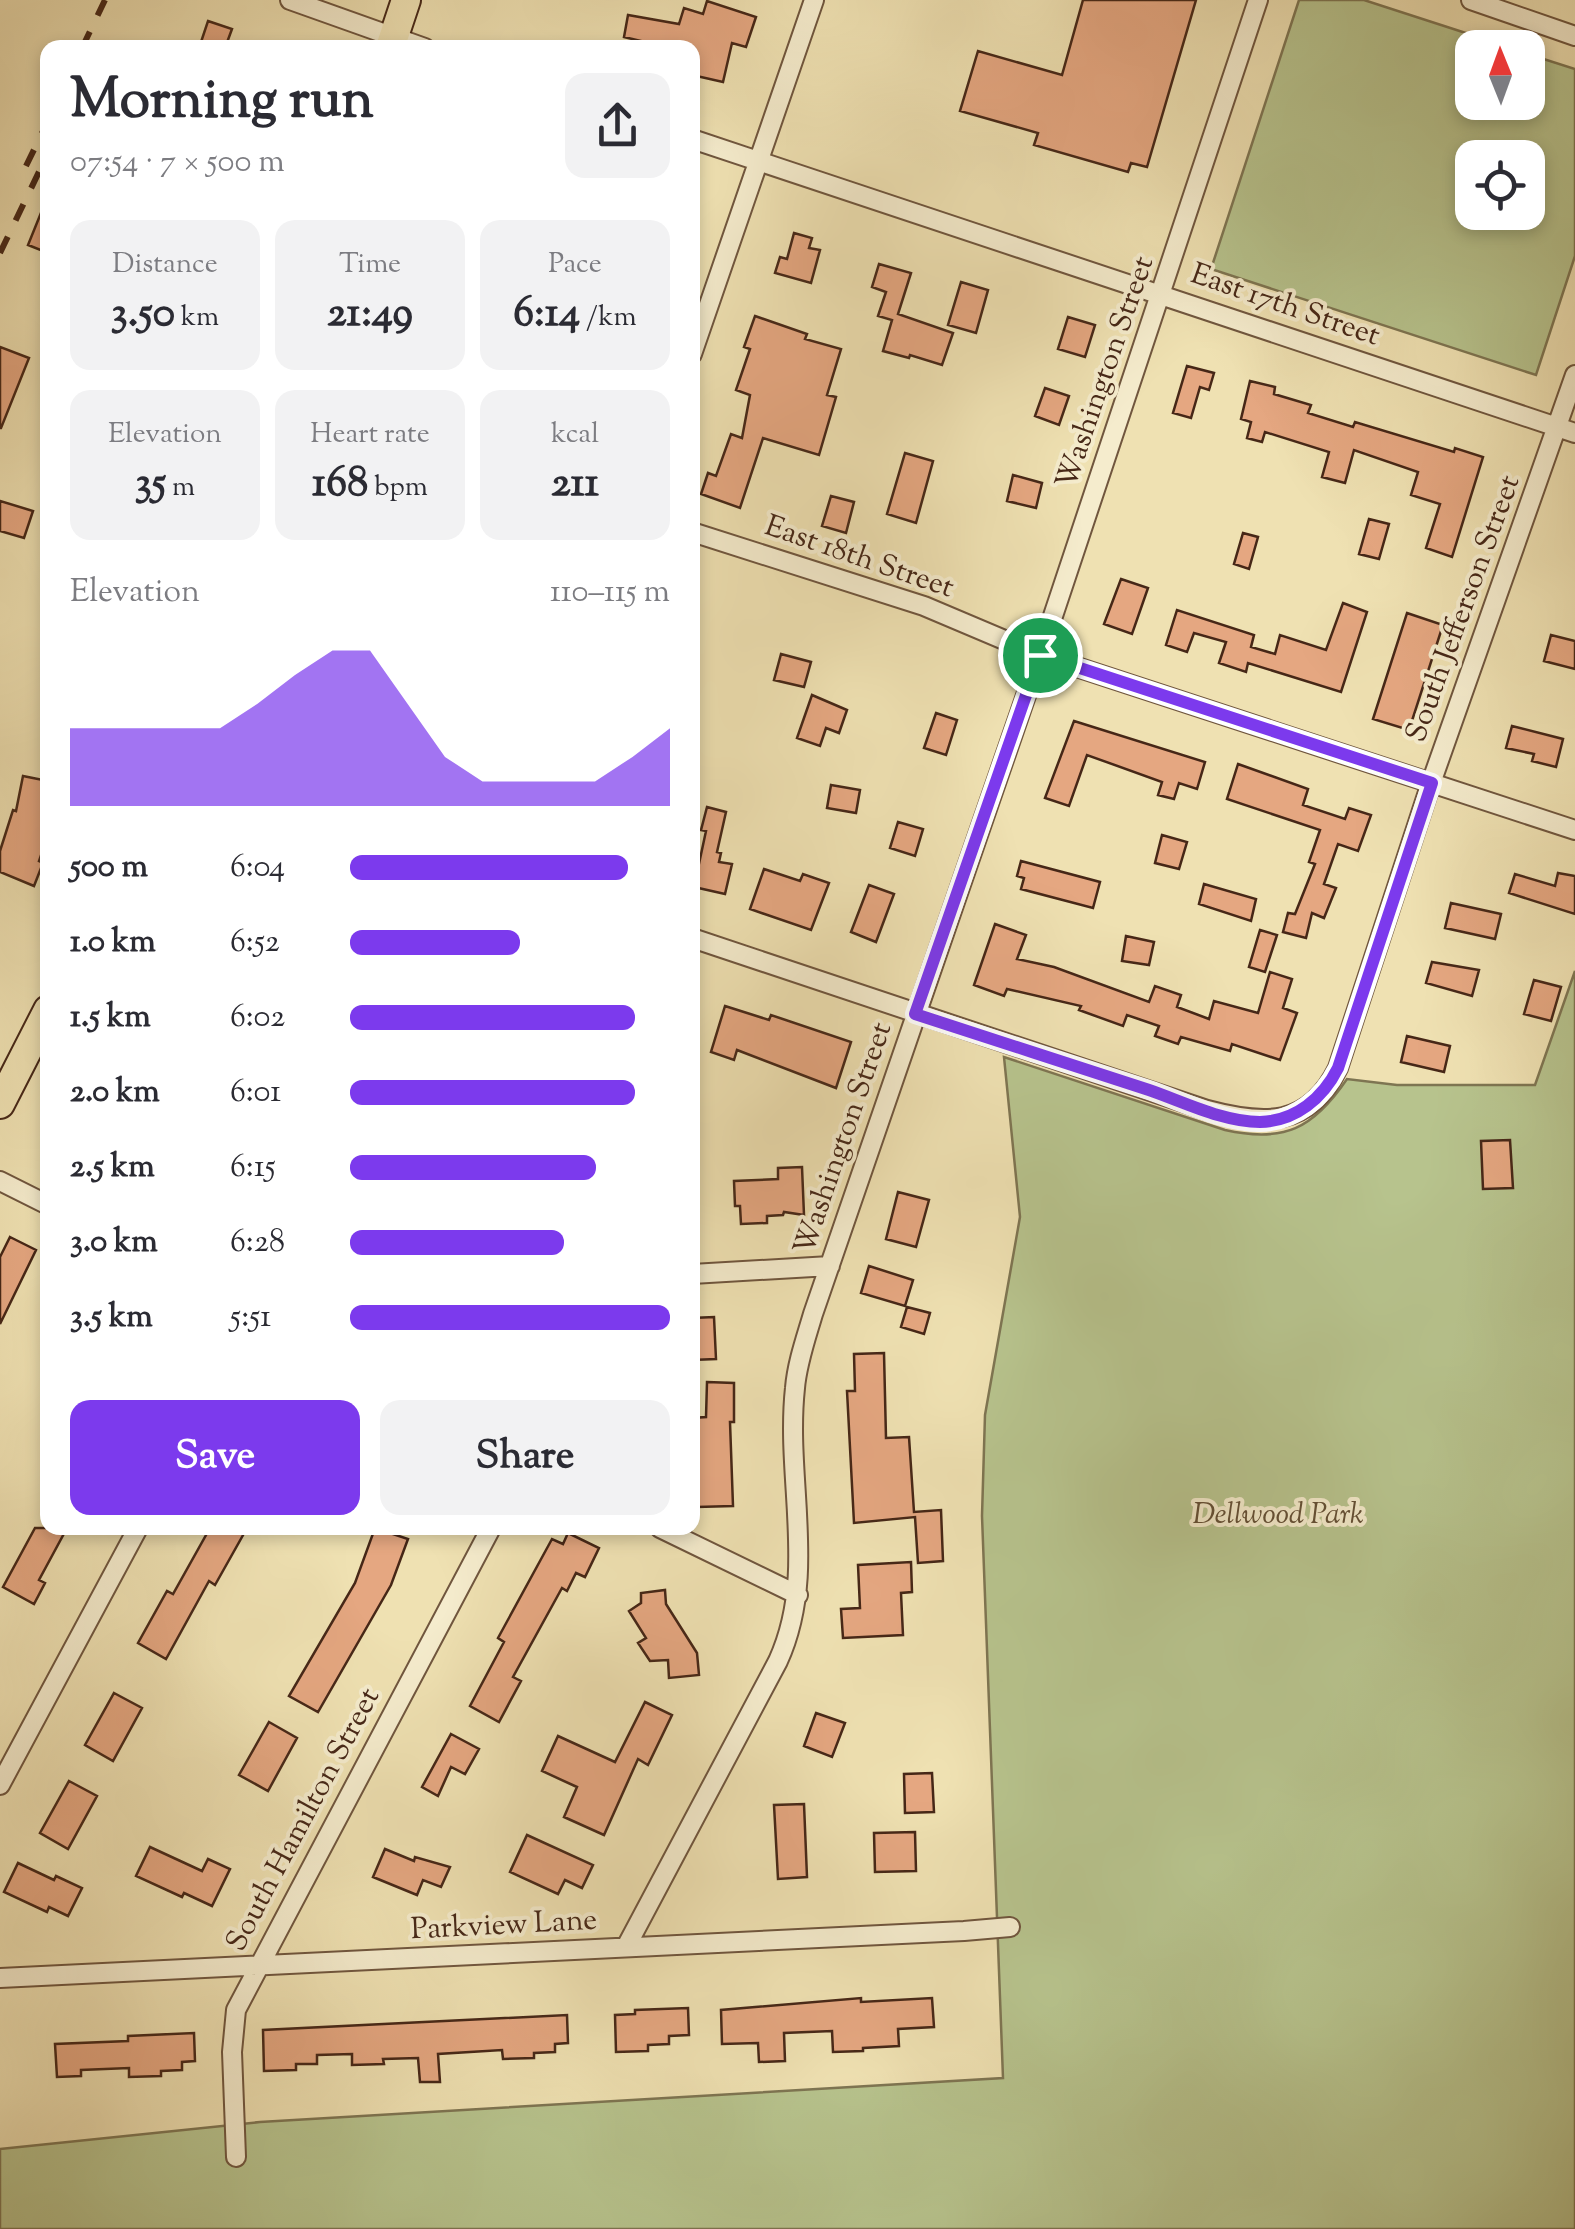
<!DOCTYPE html>
<meta charset="utf-8">
<style>
:root{--surface:#fff;--page:#f2f2f3;--text:#2b2b33;--muted:#7c7c81;--accent:#7c3aed}
body{margin:0;font-family:"Sorts Mill Goudy",serif;background:var(--page);color:var(--text);height:100vh;display:flex;flex-direction:column;font-size:38px;white-space:nowrap}
*{box-sizing:border-box;margin:0}
p{font-size:32px;color:var(--muted)}
.icon{flex:none;width:55px;height:55px;fill:none;stroke:currentColor;stroke-width:2;stroke-linecap:round;stroke-linejoin:round}
.map{position:relative;flex:1;overflow:hidden}
.details{position:absolute;left:40px;top:40px;width:660px;height:1495px;display:flex;flex-direction:column;background:var(--surface);border-radius:20px;box-shadow:0 5px 15px #0003}
.details>*{flex:none}
.needle{width:65px;rotate:359deg}
.controls{position:absolute;left:1455px;top:30px;display:grid;gap:20px}
.controls a{display:grid;place-items:center;width:90px;height:90px;border-radius:20px;background:var(--surface);box-shadow:0 5px 15px #0003;font-size:50px}
.pin{position:absolute;display:grid;place-items:center;width:85px;height:85px;color:#fff;margin:-42px;border:5px solid #fff;border-radius:50%;box-shadow:0 2px 10px #0007}
.round{display:grid;place-items:center;flex:none;width:105px;height:105px;border-radius:20px;background:var(--page)}
.summary{display:flex;align-items:center;justify-content:space-between;height:170px;padding:0 30px}
h1{font-size:55px;font-weight:700;line-height:75px}
.metrics{display:grid;grid-template-columns:repeat(3,1fr);gap:15px;height:170px;padding:10px 30px}
.metrics div{display:grid;align-content:center;border-radius:20px;background:var(--page);text-align:center}
.metrics b{font-size:42px;font-weight:700}
.metrics small{font-size:28px;font-weight:400}
.metrics p{font-size:28px}
.chart{height:280px;padding:20px 30px}
.chart p{display:flex;justify-content:space-between}
.chart svg{width:100%;height:180px;margin-top:10px;fill:var(--accent);opacity:.7}
.button{display:flex;gap:20px;margin-top:auto;padding:20px 30px}
.button a{flex:1;height:115px;border-radius:20px;background:var(--accent);color:#fff;font-size:40px;font-weight:700;line-height:115px;text-align:center}
.button a+a{background:var(--page);color:var(--text)}
ul{padding:0 30px;list-style:none;font-size:32px}
li{display:grid;grid-template-columns:160px 120px 1fr;align-items:center;height:75px}
li i{height:25px;border-radius:12px;background:var(--accent)}
.map>svg:first-child{display:block}
.green{fill:#b7c38d;stroke:#7e7552;stroke-width:2.5;fill-rule:evenodd}
.building{fill:#e5a781;stroke:#462717;stroke-width:2.5}
.lines{fill:none;stroke-linecap:round;stroke-linejoin:round}
.minor-casing{stroke:#70563e;stroke-width:22}
.primary-casing{stroke:#462717;stroke-width:32}
.minor{stroke:#f5eccd;stroke-width:18}
.primary{stroke:#efe1b2;stroke-width:28}
.rail{stroke:#462717;stroke-width:6;stroke-dasharray:18 18;stroke-linecap:butt}
.route-casing{stroke:#fff;stroke-width:20}
.route{stroke:#7c3aed;stroke-width:12}
.labels{text-anchor:middle;dominant-baseline:central;stroke-width:8;stroke-linejoin:round;paint-order:stroke}
.street-label{font-size:30px;fill:#462717;stroke:#f5eccd}
.park-label{font-size:30px;font-style:italic;fill:#624e34;stroke:#f5eccd}
</style>
<div class="map">
<svg width="1575" height="2229" viewBox="0 0 1575 2229">
<rect width="100%" height="100%" fill="#efe1b2"/>
<filter id="stains"><feTurbulence type="fractalNoise" baseFrequency=".002" numOctaves="4"/><feColorMatrix values="0 0 0 0 .2 0 0 0 0 .09 0 0 0 0 .02 0 0 0 .5 -.17"/></filter>
<radialGradient id="worn" r=".72"><stop offset=".6" stop-color="#630" stop-opacity="0"/><stop offset="1" stop-color="#630" stop-opacity=".3"/></radialGradient>
<path class="green" d="M1299 0H1364L1509 47 1472 48V102H1528V54L1575 69V256L1536 375 1211 269ZM1472 158H1528V212H1472Z
M1575 971V2229H0V2149L260 2122 1003 2078 982 1516 985 1415 1020 1217 1004 1057 1225 1130C1284 1143 1313 1129 1347 1079L1397 1085H1535Z"/>
<path class="building" d="M1083 0H1196L1147 167 1131 163 1128 172 1034 145 1038 133 960 111 978 51 1062 75Z
M707 1 756 17 746 47 732 43 723 82 692 75V48H670L624 37 628 15 679 24 684 8 703 14Z
M208 21 232 29 225 48H199Z
M47 198H48V253L28 245Z
M794 233 812 238 809 248 820 250 811 283 775 273 780 257 787 259Z
M879 264 911 273 898 314 953 333 942 365 910 355 909 358 883 351 892 320 878 316 886 292 872 287Z
M961 282 988 290 976 333 948 325Z
M755 316 807 334 805 339 841 349 827 395 836 397 819 455 763 438 740 508 701 494 708 473 716 476 731 434 742 438 750 395 736 390 750 349 744 347Z
M1068 317 1095 325 1085 357 1058 349Z
M0 347 29 358 1 428H0Z
M1187 366 1214 373 1209 390 1200 387 1191 418 1173 413Z
M1250 381 1275 387 1274 394 1311 405 1308 413 1353 427 1355 422 1454 452 1455 448 1483 457 1452 557 1426 548 1440 504 1411 495 1418 472 1354 450 1345 483 1322 477 1329 452 1265 432 1262 442 1247 438 1251 422 1241 419Z
M1045 388 1069 396 1059 425 1035 416Z
M905 453 933 461 916 523 887 514Z
M1013 475 1042 483 1036 508 1007 501Z
M831 496 854 502 846 533 822 526Z
M0 501 33 511 24 538 0 531Z
M1369 519 1389 524 1379 559 1359 554Z
M1243 533 1258 537 1249 569 1234 564Z
M1121 579 1148 588 1132 634 1104 624Z
M1343 603 1367 612 1341 692 1248 663 1246 672 1219 663 1226 642 1194 633 1187 652 1166 645 1177 610 1254 635 1251 647 1275 654 1280 635 1326 650Z
M1407 613 1443 625 1409 730 1373 719Z
M1551 635 1575 641V669L1544 661Z
M781 654 811 662 804 687 774 680Z
M812 695 847 710 839 733 826 728 820 746 797 738Z
M936 713 957 720 946 755 924 748Z
M1074 721 1205 762 1197 789 1179 783 1174 799 1158 795 1162 782 1087 755 1069 806 1045 798Z
M1512 726 1563 739 1556 767 1532 761 1534 754 1506 748Z
M1238 764 1308 789 1303 805 1345 819 1349 808 1371 815 1358 851 1338 844 1324 884 1336 888 1324 918 1312 913 1306 938 1283 932 1288 913 1295 914 1315 864 1309 862 1320 830 1227 799Z
M23 776 48 781V835L39 861 43 863 34 886 0 872V851L13 810 16 811Z
M831 785 860 790 856 813 827 808Z
M707 807 726 812 717 852 721 853 719 862 732 864 725 894 694 887 706 831 701 830Z
M898 822 923 829 915 856 890 848Z
M1162 835 1187 842 1179 869 1155 863Z
M1021 861 1100 882 1093 908 1021 889 1024 878 1017 876Z
M764 869 800 881 803 874 829 883 811 930 750 909Z
M1558 873 1575 876V914L1509 893 1515 874 1555 886Z
M1204 884 1256 899 1251 921 1199 904Z
M869 885 894 894 876 942 851 932Z
M1451 903 1501 914 1495 939 1445 928Z
M995 924 1026 935 1017 959 1054 967 1149 1002 1155 986 1181 995 1177 1007 1209 1019 1214 1001 1258 1013 1270 972 1292 979 1283 1008 1297 1013 1280 1060 1232 1044 1230 1051 1181 1037 1178 1044 1155 1036 1159 1026 1127 1015 1123 1026 1079 1010 1081 1006 1007 989 1004 996 974 985Z
M1260 930 1277 935 1265 972 1249 967Z
M1126 936 1154 942 1149 965 1122 961Z
M1432 962 1479 970 1472 996 1426 983Z
M1534 980 1561 987 1551 1021 1524 1014Z
M725 1006 769 1020 771 1015 851 1042 836 1088 737 1050 734 1060 711 1052Z
M1407 1036 1450 1046 1444 1072 1401 1062Z
M1510 1140 1513 1188 1483 1189 1481 1141Z
M802 1167 804 1215 784 1212 783 1215 767 1216V1223L741 1224 740 1206H735L734 1181 778 1179V1168Z
M898 1192 929 1200 916 1247 886 1239Z
M10 1237 36 1250 0 1324V1257Z
M869 1266 913 1280 905 1306 861 1293Z
M907 1307 930 1313 924 1334 901 1327Z
M714 1317 716 1359 692 1360V1318Z
M884 1353 886 1438 909 1437 914 1512 941 1510 943 1561 918 1563 915 1517 854 1523 847 1391H855L854 1354Z
M707 1382 734 1383V1422H730L733 1506 697 1507 692 1418 706 1417Z
M35 1528H67L39 1580 45 1583 34 1604 3 1587Z
M210 1528H247L215 1585 209 1581 166 1659 138 1643 167 1591 173 1594Z
M375 1528 408 1539 391 1585 318 1712 289 1696 355 1583Z
M568 1533 599 1548 585 1577 576 1573 567 1591 562 1588 513 1677 521 1681 499 1722 470 1706 504 1642 498 1638 552 1539 563 1544Z
M911 1562 912 1592 901 1593 903 1635 843 1638 841 1609 860 1608 858 1565Z
M665 1590 666 1604 697 1653 699 1675 669 1678 668 1660 650 1661 638 1643 646 1638 629 1611 641 1603V1593Z
M114 1693 142 1708 113 1761 85 1745Z
M645 1702 672 1715 648 1765 638 1759 604 1835 564 1817 577 1787 542 1771 558 1736 615 1762Z
M816 1713 845 1723 832 1757 804 1746Z
M269 1722 297 1738 268 1791 239 1775Z
M451 1734 479 1749 465 1774 451 1767 438 1796 422 1787Z
M932 1773 934 1812 905 1813 904 1774Z
M69 1781 97 1796 68 1849 40 1833Z
M804 1804 807 1877 778 1879 774 1805Z
M915 1832 916 1871 875 1872 874 1833Z
M527 1835 593 1865 582 1888 565 1880 558 1894 510 1872Z
M150 1847 202 1871 208 1859 230 1869 212 1906 184 1893 182 1897 136 1876Z
M385 1849 414 1861 415 1857 450 1867 441 1887 423 1880 417 1895 373 1877Z
M18 1863 54 1880 56 1876 82 1888 68 1916 49 1907 47 1912 4 1892Z
M861 1998V2002L932 1998 934 2027 898 2029 899 2046 863 2048V2051L833 2052 832 2031 784 2033 785 2061 759 2062 758 2043 722 2044 721 2010Z
M688 2008 689 2035 669 2036V2044L648 2045V2051L616 2052 615 2015 635 2014V2010Z
M567 2015 568 2043 555 2044V2052L534 2053V2058L503 2059 502 2050 438 2054 440 2082H420L418 2058 383 2059 384 2064 352 2065V2054L317 2055V2064H296V2070L264 2071 263 2030Z
M194 2033 195 2061 182 2062V2070L161 2071V2076L129 2077V2068L81 2070V2076L57 2077 55 2044 128 2041V2036Z"/>
<g class="lines">
<g class="minor-casing">
<path id="minor" d="M290 0 425 48
M1471 0 1575 36
M692 139 1575 433
M692 354 814 0
M692 532 924 606 1040 655 1575 830
M692 938 1207 1110C1263 1125 1309 1128 1338 1068L1431 783 1575 375
M0 1181 48 1205
M692 1274 830 1266
M660 1528 798 1595
M0 1785 138 1528
M626 1947 778 1661C818 1574 785 1480 795 1388 797 1363 806 1338 813 1314L1040 655 1258 0
M0 1978 964 1931 1010 1927
M236 2157 232 2052 236 2010 491 1528"/>
</g>
<g class="primary-casing">
<path id="primary" d="M390 48 406 0
M0 1104 48 1010"/>
</g>
<use href="#minor" class="minor"/>
<use href="#primary" class="primary"/>
<path class="rail" d="M82 48 105 0
M26 166 48 121
M0 253 48 153"/>
</g>
<g class="lines">
<g class="route-casing">
<path id="route" d="M1040 655 1432 783 1338 1068C1323 1098 1296 1121 1260 1122 1223 1122 1184 1102 1149 1090 1071 1065 993 1039 915 1014Z"/>
</g>
<use href="#route" class="route"/>
</g>
<g class="labels">
<g class="street-label">
<text transform="translate(1285 306) rotate(19)">East 17th Street</text>
<text transform="translate(1106 373) rotate(-71)">Washington Street</text>
<text transform="translate(859 558) rotate(19)">East 18th Street</text>
<text transform="translate(1464 609) rotate(-70)">South Jefferson Street</text>
<text transform="translate(844 1139) rotate(-71)">Washington Street</text>
<text transform="translate(304 1820) rotate(-62)">South Hamilton Street</text>
<text transform="translate(504 1926) rotate(-3)">Parkview Lane</text>
</g>
<g class="park-label">
<text x="1278" y="1515">Dellwood Park</text>
</g>
</g>
<rect width="100%" height="100%" filter="url(#stains)"/>
<rect width="100%" height="100%" fill="url(#worn)"/>
</svg>
<div class="controls">
<a><svg class="needle" viewBox="-14 -14 28 28"><path d="M0-13l5 13h-10z" fill="#e53935"/><path d="M0 13l5-13h-10z" fill="#7c7c81"/></svg></a>
<a><svg class="icon" aria-label="locate" viewBox="0 0 24 24"><circle cx="12" cy="12" r="6"/><path d="M12 2v4M12 18v4M2 12h4M18 12h4"/></svg></a>
</div>
<div class="pin" style="left:1040px;top:655px;background:#1e9e55"><svg class="icon" aria-label="arrive" viewBox="0 0 24 24"><path d="M6 21V4h12l-3 4 3 4H6"/></svg></div>
<section class="details">
<div class="summary"><div><h1>Morning run</h1><p>07:54 · 7 × 500 m</p></div><a class="round"><svg class="icon" aria-label="share" viewBox="0 0 24 24"><path d="M12 15V3M7 8l5-5 5 5M5 13v7h14v-7"/></svg></a></div>
<div class="metrics">
<div><p>Distance</p><b>3.50<small> km</small></b></div>
<div><p>Time</p><b>21:49</b></div>
<div><p>Pace</p><b>6:14<small> /km</small></b></div>
</div>
<div class="metrics">
<div><p>Elevation</p><b>35<small> m</small></b></div>
<div><p>Heart rate</p><b>168<small> bpm</small></b></div>
<div><p>kcal</p><b>211</b></div>
</div>
<div class="chart"><p><span>Elevation</span>110–115 m</p>
<svg viewBox="0 0 160 44" preserveAspectRatio="none"><path d="M0 44V25L10 25L20 25L30 25L40 25L50 19L60 12L70 6L80 6L90 19L100 32L110 38L120 38L130 38L140 38L150 32L160 25V44z"/></svg>
</div>
<ul>
<li><b>500 m</b>6:04<i style="width:87%"></i></li>
<li><b>1.0 km</b>6:52<i style="width:53%"></i></li>
<li><b>1.5 km</b>6:02<i style="width:89%"></i></li>
<li><b>2.0 km</b>6:01<i style="width:89%"></i></li>
<li><b>2.5 km</b>6:15<i style="width:77%"></i></li>
<li><b>3.0 km</b>6:28<i style="width:67%"></i></li>
<li><b>3.5 km</b>5:51<i style="width:100%"></i></li>
</ul>
<div class="button"><a>Save</a><a>Share</a></div>
</section>
</div>
